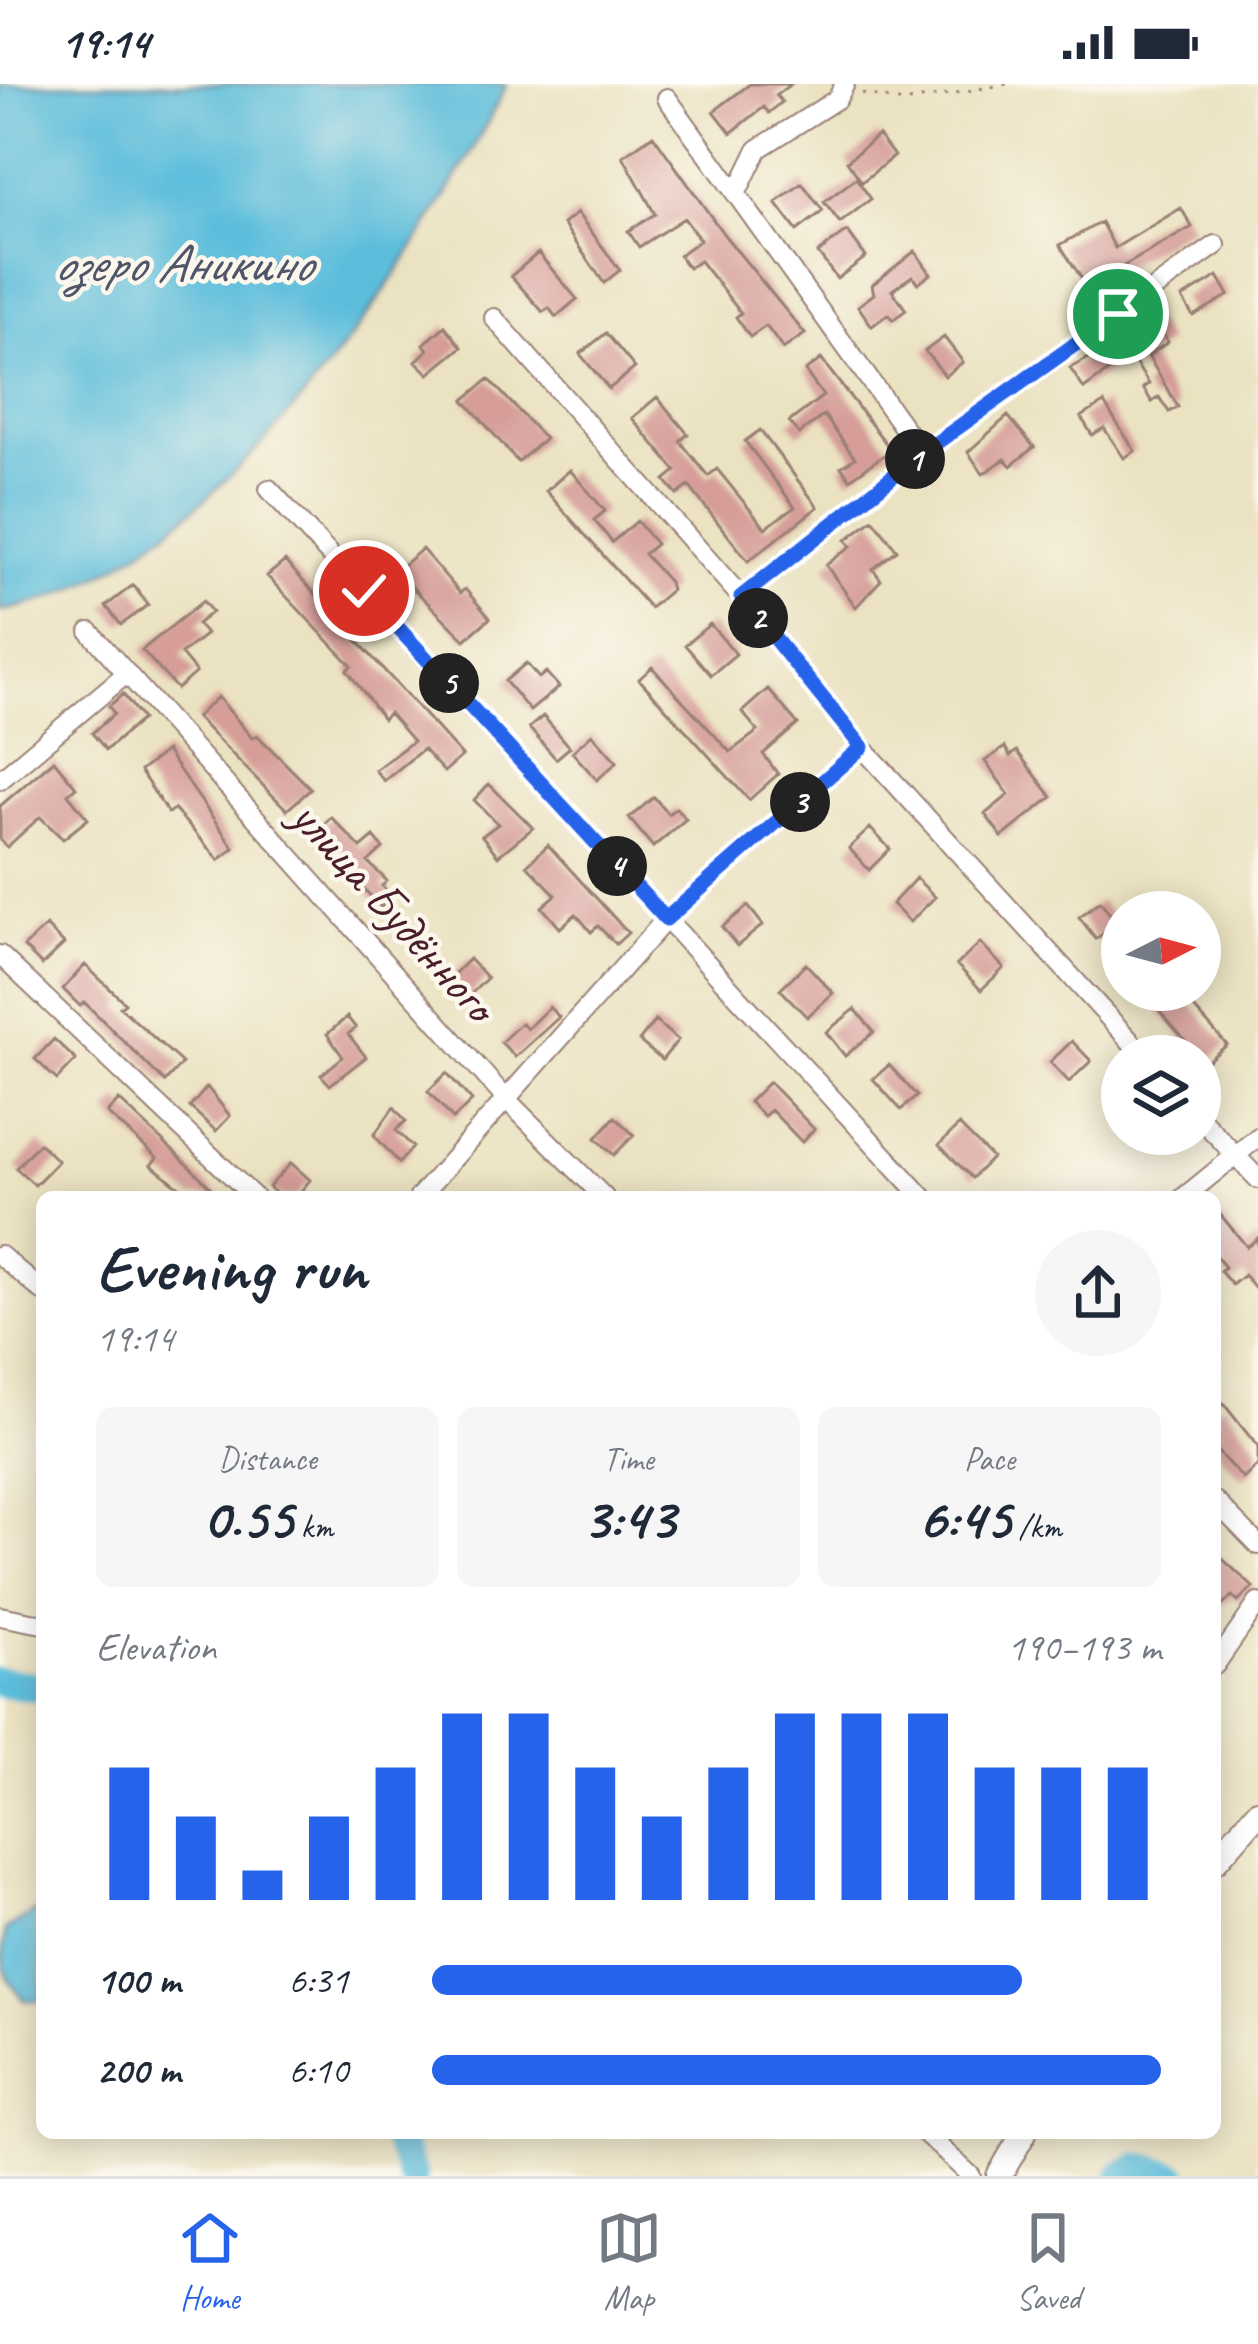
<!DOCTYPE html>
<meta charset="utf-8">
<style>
:root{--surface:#fff;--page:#f6f6f7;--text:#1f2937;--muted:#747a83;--line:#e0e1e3;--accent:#2563eb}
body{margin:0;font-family:Caveat,sans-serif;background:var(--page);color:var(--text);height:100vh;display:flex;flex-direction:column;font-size:45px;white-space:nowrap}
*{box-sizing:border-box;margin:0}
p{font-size:39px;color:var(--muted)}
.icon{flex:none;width:66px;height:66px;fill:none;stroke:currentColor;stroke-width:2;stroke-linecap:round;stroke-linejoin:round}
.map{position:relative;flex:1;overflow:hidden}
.panel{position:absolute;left:36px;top:1107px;width:1185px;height:948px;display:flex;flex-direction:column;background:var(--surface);border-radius:18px;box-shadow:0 6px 30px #0003}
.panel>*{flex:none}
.needle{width:78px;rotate:84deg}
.fabs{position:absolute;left:1101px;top:807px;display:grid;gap:24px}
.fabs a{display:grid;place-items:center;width:120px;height:120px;border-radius:50%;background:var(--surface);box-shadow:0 6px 30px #0003;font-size:60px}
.pin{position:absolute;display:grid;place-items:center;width:102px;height:102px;color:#fff;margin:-51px;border:6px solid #fff;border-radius:50%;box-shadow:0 3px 12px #0007}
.km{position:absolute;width:60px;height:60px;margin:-30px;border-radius:50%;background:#222;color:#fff;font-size:33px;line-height:60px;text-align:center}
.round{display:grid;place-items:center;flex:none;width:126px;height:126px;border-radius:63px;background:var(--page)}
.overview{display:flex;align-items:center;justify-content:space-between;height:204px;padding:0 60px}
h1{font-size:66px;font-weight:700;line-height:90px}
.stats{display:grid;grid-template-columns:repeat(3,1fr);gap:18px;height:204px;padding:12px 60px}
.stats div{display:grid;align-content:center;border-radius:18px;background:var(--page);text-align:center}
.stats b{font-size:60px;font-weight:700}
.stats small{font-size:33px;font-weight:400}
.stats p{font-size:33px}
.chart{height:336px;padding:24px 60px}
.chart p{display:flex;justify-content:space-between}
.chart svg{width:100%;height:216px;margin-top:12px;stroke:var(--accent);stroke-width:6}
ul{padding:0 60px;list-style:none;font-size:39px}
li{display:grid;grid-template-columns:192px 144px 1fr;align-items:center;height:90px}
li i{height:30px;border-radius:15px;background:var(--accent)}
.status{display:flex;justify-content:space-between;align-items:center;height:84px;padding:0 60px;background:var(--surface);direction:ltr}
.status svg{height:33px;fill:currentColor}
.tabs{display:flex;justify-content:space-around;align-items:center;height:168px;border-top:3px solid var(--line);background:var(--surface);font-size:33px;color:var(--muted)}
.tabs a{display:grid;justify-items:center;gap:6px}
.tabs .active{color:var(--accent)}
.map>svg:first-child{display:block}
.water{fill:#5cbddb;stroke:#536e83;stroke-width:3}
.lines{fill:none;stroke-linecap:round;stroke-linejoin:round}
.river{stroke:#5cbddb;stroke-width:30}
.building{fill:#d69d99}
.minor-casing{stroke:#9a8076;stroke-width:22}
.secondary-casing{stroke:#9a8076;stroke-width:28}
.path{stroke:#9a8076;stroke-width:3;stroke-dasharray:3 9;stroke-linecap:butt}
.minor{stroke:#fff;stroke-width:18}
.secondary{stroke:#fff;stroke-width:24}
.route-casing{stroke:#fff;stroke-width:24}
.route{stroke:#2563eb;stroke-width:15}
.labels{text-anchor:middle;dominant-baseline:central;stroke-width:9;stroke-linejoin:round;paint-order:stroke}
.street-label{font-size:51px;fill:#4a1f2b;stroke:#fbf7ec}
.water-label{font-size:54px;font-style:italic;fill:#505669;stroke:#fbf7ec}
</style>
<div class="status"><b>19:14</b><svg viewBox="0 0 49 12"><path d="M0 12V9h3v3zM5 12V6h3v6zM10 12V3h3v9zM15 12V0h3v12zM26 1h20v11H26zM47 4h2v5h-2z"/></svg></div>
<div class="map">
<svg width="1258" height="2092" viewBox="0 0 1258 2092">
<rect width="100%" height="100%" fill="#fbf7ec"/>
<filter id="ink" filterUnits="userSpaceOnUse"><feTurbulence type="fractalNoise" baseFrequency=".00833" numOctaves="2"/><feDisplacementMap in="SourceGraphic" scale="24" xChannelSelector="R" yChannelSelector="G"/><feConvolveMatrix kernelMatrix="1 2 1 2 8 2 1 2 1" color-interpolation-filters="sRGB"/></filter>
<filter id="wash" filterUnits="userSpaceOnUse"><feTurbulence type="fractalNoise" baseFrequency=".004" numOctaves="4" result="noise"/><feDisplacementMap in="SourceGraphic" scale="48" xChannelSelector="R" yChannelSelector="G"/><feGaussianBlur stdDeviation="2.7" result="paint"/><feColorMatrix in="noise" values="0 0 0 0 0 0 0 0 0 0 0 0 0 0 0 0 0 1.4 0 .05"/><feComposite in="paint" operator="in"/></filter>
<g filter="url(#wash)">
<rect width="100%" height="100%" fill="#ebe2c1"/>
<path class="water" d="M0 0H507C419 179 210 493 0 527Z
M42 1823V1917L23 1916C3 1892 0 1877 5 1846Z"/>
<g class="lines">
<path class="river" d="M0 1598 42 1603
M395 2049 412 2092
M1122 2092 1140 2083 1175 2092"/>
</g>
<g id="blocks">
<path class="building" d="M750 0H791L776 11 782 18 769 29 764 23 731 49 714 27Z
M653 51 725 152 805 250 783 265 766 242 750 253 736 233 741 229 700 177 688 184 679 171 700 156 684 134 639 163 628 147 655 130 623 72Z
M878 51 894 72 862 98 847 77Z
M856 94 871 115 840 139 824 118Z
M802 99 823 127 797 147 776 119Z
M1181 124 1192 143 1087 203 1060 161 1101 138 1115 164Z
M577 129 620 186 604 199 563 140Z
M847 147 866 173 837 195 818 169Z
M915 167 931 190 918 199 912 192 892 206 906 226 893 236 888 230 872 242 858 222 874 210 872 201Z
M538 169 577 215 556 233 549 224 543 228 511 192Z
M1218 192 1229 211 1193 232 1182 214Z
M1151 232 1168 258 1148 272 1178 323 1169 328 1159 313 1152 318 1143 304 1149 300 1130 271 1084 305 1070 284 1121 257Z
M445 242 462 263 429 290 416 277 428 266 424 260Z
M606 249 635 284 609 305 580 270Z
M944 253 963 278 945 292 925 267Z
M821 275 891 366 850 395 841 383 855 374 824 331 799 350 789 338 823 312 805 287Z
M489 295 545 355 518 378 464 316Z
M657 313 688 350 680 357 708 392 717 385 765 444 795 423 745 357 760 346 818 423 748 477 689 402 677 411 665 396 676 387 632 334Z
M1104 319 1135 367 1124 374 1104 344 1092 351 1081 333Z
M1008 332 1034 363 1011 382 1005 375 983 390 968 368Z
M570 386 605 427 594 436 612 458 637 437 656 460 644 470 669 498 671 506 650 524 546 407Z
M873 435 897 466 873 485 881 496 856 523 826 481 851 462 846 456Z
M422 465 460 509 465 505 490 534 465 556 396 487Z
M285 477 462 672 444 688 423 665 384 697 375 686 413 657 389 629 383 635 347 586 352 582 267 492Z
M133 501 148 521 121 541 106 522Z
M203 517 212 528 197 540 206 550 181 570 196 588 177 605 142 566Z
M710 540 736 570 711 591 685 561Z
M526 579 539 594 546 588 559 603 530 627 505 597Z
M652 583 730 668 758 647 742 628 768 605 798 640 763 670 778 690 749 716 639 595Z
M123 610 142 635 106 666 92 649 114 630 109 622Z
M218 613 252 654 257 651 311 705 287 726 196 633Z
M543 632 570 663 556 675 529 644Z
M592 650 617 678 597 696 572 668Z
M1005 663 1010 672 1017 667 1052 713 1002 753 985 730 1009 711 985 677Z
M166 667 234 764 219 776 174 725 168 729 140 687Z
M54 676 76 703 68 710 88 735 63 755 40 733 7 763 0 756V722Z
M489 700 533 744 498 772 482 752 498 740 474 716Z
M654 713 668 730 676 724 686 735 653 763 629 734Z
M331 733 361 764 374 753 383 764 368 778 387 797 382 802 392 812 381 823 313 751Z
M870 744 890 765 869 786 849 764Z
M548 761 628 849 616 860 598 842 591 848 576 830 560 844 542 823 556 811 527 781Z
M916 794 935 813 910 838 892 820Z
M1100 817 1117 839 1096 855 1079 833Z
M748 822 763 841 737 862 722 843Z
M46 842 64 860 42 881 24 863Z
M980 859 1004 884 981 906 957 881Z
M469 875 487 894 467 914 448 896Z
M806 880 833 909 807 933 780 905Z
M85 881 125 919 120 923 182 979 165 998 84 918 80 922 63 905Z
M1141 906H1178L1227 961 1205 979Z
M549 923 559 933 515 973 501 958 521 939 527 945Z
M855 925 874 948 845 972 826 948Z
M347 933 356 944 348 950 366 973 330 1001 321 991 343 973 327 950Z
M655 937 678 956 662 976 639 957Z
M54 955 76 976 57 996 35 975Z
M1072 957 1091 977 1069 998 1050 978Z
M889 981 917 1012 901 1026 873 995Z
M447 989 472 1017 453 1035 428 1007Z
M769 998 814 1045 802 1058 771 1026 764 1032 749 1018Z
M207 1003 230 1032 216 1047 190 1023Z
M119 1016 189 1082 220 1113H192L151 1081 157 1074 107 1029Z
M394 1023 406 1037 396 1046 413 1063 399 1079 374 1051Z
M615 1033 634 1051 614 1071 596 1054Z
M959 1041 992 1074 972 1094 939 1061Z
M39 1059 58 1077 35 1101 16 1084Z
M291 1079 310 1096 296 1113H280L269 1103Z
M1215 1124 1247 1163 1258 1154V1207L1244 1191 1232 1201 1220 1187 1225 1183 1215 1171Z
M1223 1319 1258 1363V1381L1243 1395 1215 1365V1326Z
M1215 1468 1253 1503 1238 1518 1232 1512 1223 1521 1215 1513Z"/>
</g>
</g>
<g filter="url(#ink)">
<use href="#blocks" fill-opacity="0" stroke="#9a8076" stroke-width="3"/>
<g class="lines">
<g class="minor-casing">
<path id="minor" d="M667 14 922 369
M736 110 758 65 837 15 845 0
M494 234 741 513 862 663 1144 972
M269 405 923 1113
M741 513 922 369 1216 161
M90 548 506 1015 604 1113
M0 696 127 589
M0 871 254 1113
M1200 1034 1258 1095
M419 1113 666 835 862 663
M1184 1113 1258 1053
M0 1171 42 1207
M1215 1417 1258 1461
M0 1532 42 1540
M1215 1581 1258 1519
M925 2049 971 2092"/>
</g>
<g class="secondary-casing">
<path id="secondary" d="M1215 1777 1258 1728
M999 2092 1024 2049"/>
</g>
<path class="path" d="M862 9 903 18 1008 0"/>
<use href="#minor" class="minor"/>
<use href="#secondary" class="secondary"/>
</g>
</g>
<g class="lines" filter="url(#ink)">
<g class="route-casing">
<path id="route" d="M364 507 666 835 862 663 741 513 922 369 1118 230"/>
</g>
<use href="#route" class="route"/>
</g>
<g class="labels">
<g class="street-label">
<text transform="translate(394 826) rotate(48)">улица Будённого</text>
</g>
<g class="water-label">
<text x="182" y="179">озеро Аникино</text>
</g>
</g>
</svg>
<div class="fabs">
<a><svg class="needle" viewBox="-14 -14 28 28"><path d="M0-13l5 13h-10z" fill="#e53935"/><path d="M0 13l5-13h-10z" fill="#747a83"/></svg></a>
<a><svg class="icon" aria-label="layers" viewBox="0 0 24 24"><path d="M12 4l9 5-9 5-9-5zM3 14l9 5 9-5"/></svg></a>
</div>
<div class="pin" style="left:1118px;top:230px;background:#1e9e55"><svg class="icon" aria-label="arrive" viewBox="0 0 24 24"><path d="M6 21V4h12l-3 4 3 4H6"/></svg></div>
<div class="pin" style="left:364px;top:507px;background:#d93025"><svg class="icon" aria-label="check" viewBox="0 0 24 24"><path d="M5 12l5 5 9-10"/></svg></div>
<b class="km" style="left:915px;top:375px">1</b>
<b class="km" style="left:758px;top:534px">2</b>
<b class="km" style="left:800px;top:718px">3</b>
<b class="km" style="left:617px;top:782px">4</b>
<b class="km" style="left:449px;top:599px">5</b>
<section class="panel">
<div class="overview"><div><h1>Evening run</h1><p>19:14</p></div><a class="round"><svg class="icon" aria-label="share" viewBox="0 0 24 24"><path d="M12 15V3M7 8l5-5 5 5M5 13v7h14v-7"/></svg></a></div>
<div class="stats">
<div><p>Distance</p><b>0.55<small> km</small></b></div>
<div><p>Time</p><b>3:43</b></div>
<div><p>Pace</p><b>6:45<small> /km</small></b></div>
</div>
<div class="chart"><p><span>Elevation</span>190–193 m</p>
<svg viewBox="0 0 160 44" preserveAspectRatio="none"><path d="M5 44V17M15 44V27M25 44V38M35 44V27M45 44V17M55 44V6M65 44V6M75 44V17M85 44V27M95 44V17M105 44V6M115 44V6M125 44V6M135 44V17M145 44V17M155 44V17"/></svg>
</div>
<ul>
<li><b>100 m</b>6:31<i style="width:81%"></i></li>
<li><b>200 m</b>6:10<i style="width:100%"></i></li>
</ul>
</section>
</div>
<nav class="tabs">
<a class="active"><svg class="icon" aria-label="home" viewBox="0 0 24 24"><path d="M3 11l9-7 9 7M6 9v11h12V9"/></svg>Home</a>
<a><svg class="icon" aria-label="map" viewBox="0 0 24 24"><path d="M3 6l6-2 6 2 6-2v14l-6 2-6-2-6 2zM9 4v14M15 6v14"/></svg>Map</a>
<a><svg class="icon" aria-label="saved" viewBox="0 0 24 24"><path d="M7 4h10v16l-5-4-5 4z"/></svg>Saved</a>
</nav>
